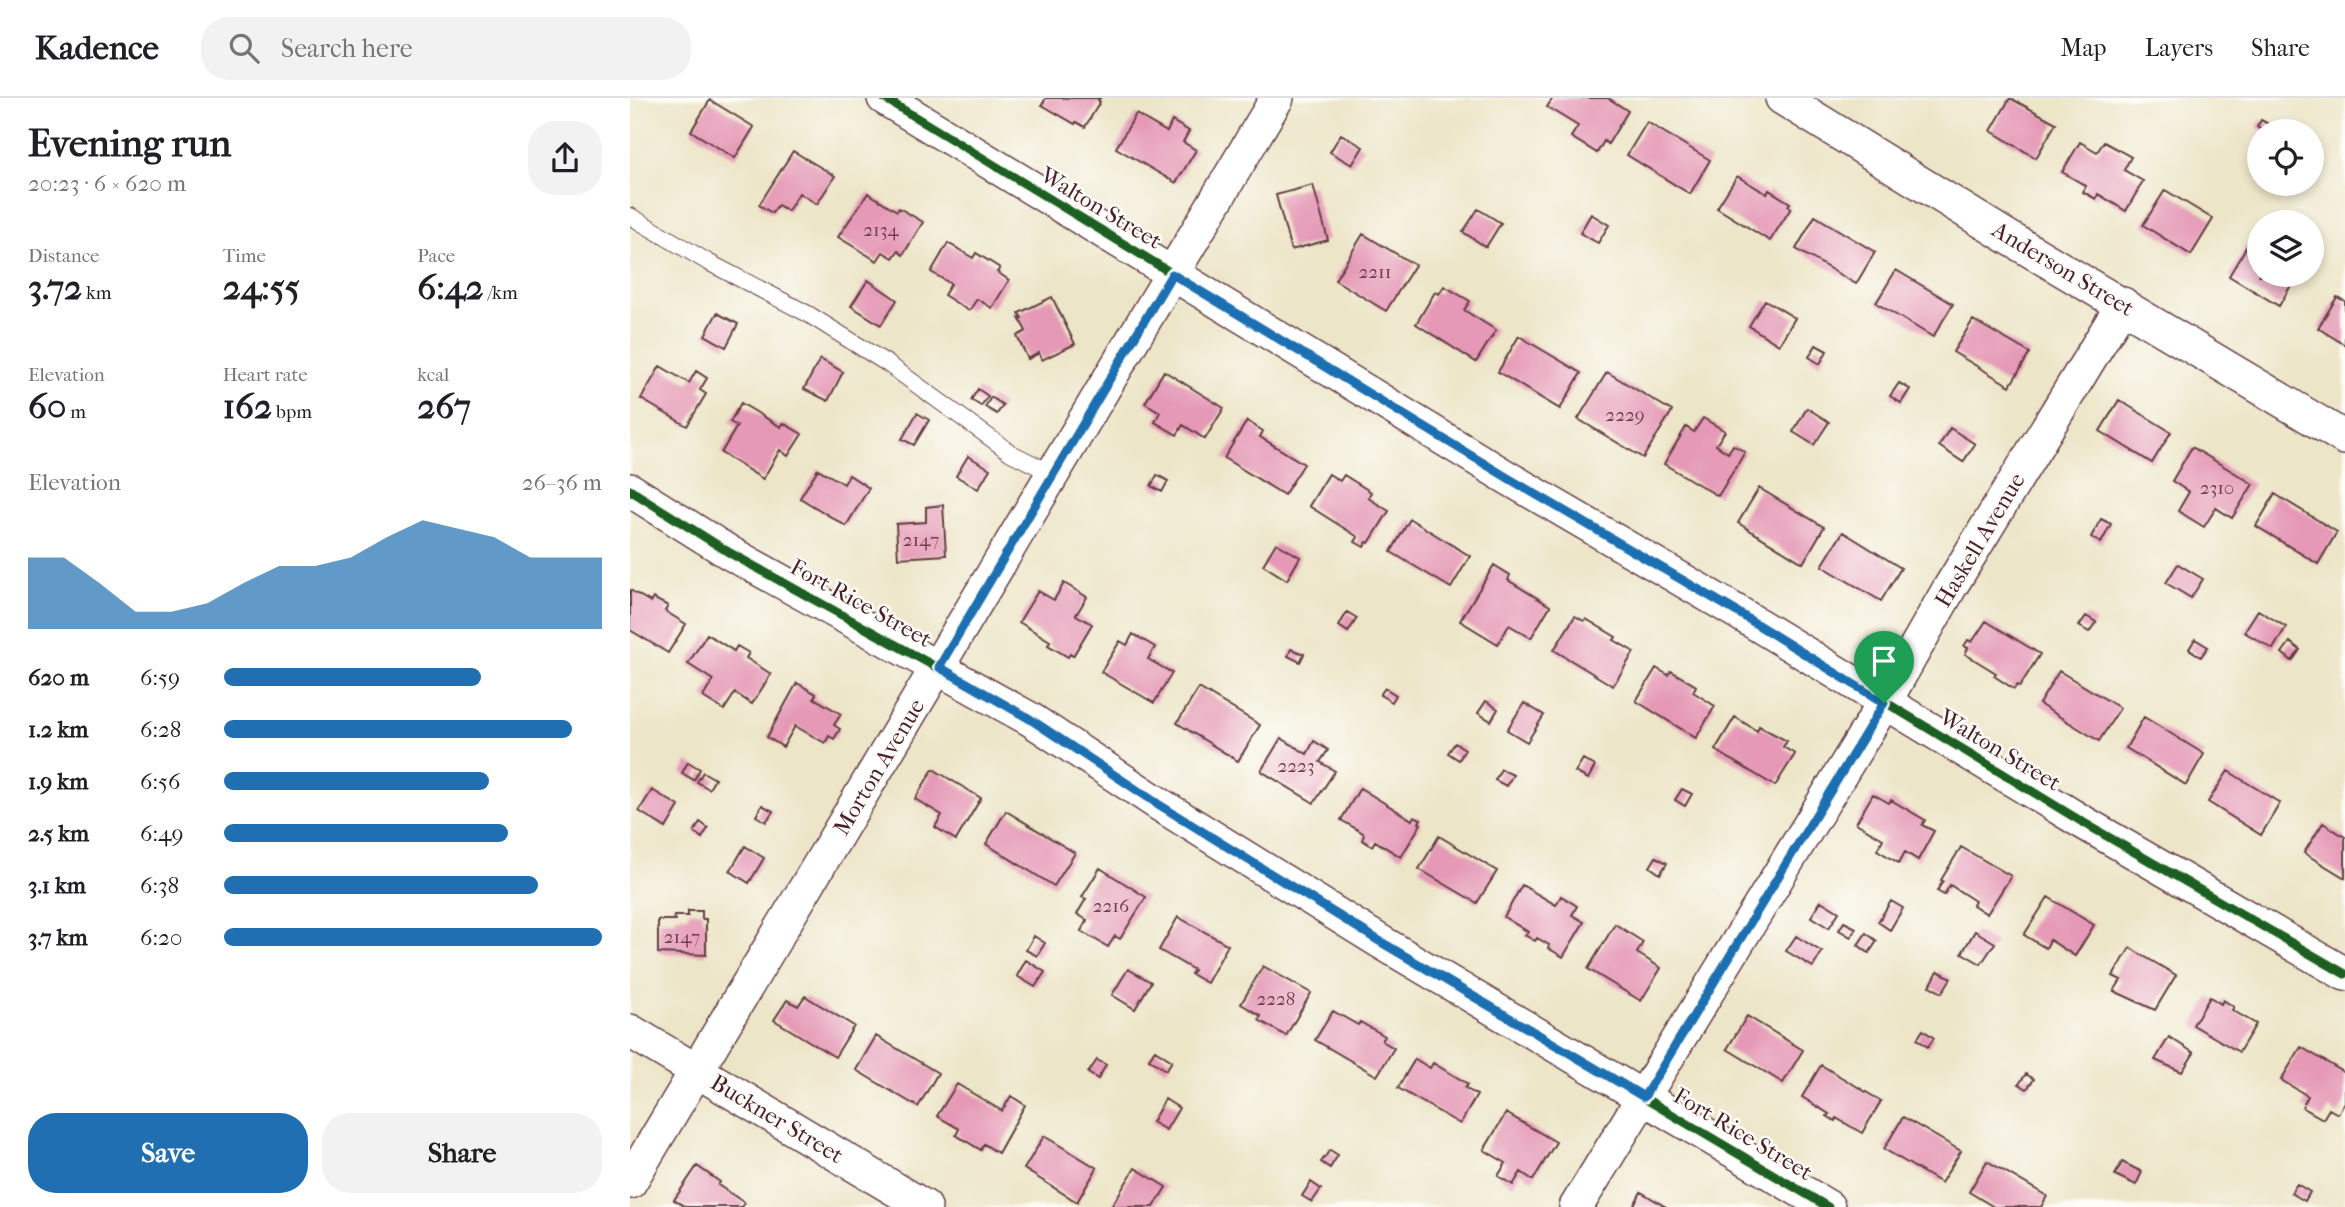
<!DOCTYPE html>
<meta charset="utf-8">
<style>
:root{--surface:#fff;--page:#f2f2f2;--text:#202124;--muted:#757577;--line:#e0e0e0;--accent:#1f6fb2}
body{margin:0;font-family:"IM FELL French Canon",serif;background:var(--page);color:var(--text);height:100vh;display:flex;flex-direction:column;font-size:26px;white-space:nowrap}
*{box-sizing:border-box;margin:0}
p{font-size:23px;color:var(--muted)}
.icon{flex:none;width:38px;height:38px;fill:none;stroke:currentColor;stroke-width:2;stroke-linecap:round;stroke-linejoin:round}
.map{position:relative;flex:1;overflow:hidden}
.side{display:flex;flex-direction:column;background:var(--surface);width:630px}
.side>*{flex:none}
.fabs{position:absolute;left:1617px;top:21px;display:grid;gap:14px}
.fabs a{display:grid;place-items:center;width:77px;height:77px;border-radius:50%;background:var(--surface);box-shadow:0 4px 10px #0003;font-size:35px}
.pin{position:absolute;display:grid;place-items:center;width:60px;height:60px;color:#fff;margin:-72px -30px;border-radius:50% 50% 50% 0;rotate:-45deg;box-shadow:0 0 7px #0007}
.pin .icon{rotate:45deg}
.round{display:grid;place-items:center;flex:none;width:74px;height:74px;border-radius:28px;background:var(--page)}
.head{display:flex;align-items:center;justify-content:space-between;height:119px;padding:0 28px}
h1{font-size:38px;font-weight:700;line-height:52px}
.metrics{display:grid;grid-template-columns:repeat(3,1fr);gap:10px;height:119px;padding:7px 28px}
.metrics div{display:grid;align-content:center}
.metrics b{font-size:35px;font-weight:700}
.metrics small{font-size:19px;font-weight:400}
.metrics p{font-size:19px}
.chart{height:196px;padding:14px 28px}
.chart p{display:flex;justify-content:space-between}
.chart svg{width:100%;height:126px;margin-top:7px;fill:var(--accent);opacity:.7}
.primary-button{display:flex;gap:14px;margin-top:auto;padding:14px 28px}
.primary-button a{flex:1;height:80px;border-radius:28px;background:var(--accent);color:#fff;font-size:28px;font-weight:700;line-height:80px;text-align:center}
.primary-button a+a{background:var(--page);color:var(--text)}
ul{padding:0 28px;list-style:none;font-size:23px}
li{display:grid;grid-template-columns:112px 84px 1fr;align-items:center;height:52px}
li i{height:18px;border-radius:9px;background:var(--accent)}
header{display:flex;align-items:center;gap:42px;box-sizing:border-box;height:98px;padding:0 35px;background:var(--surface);border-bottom:2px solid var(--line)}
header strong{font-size:33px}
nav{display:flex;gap:38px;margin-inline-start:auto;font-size:24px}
.search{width:490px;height:63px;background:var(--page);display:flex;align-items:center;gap:18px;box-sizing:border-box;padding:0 24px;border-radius:28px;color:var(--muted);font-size:26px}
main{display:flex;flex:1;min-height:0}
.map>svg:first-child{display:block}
.building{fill:#e599b6}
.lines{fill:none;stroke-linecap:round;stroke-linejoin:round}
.lane-casing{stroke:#623d43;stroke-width:18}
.street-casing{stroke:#623d43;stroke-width:36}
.lane{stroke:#fff;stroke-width:16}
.street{stroke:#fff;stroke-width:33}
.cycleway-casing{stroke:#fdfcf7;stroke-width:13}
.cycleway{stroke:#1b5e20;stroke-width:9}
.route-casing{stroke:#fff;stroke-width:14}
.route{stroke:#1f6fb2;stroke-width:9}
.labels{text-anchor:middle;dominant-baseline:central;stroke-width:5;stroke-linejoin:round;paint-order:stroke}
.number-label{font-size:19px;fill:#713e4e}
.street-label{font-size:23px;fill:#4a1f2b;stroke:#fdfcf7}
</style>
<header>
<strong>Kadence</strong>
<div class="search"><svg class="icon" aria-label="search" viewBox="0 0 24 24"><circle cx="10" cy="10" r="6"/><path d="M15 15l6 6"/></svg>Search here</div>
<nav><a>Map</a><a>Layers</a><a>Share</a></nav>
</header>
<main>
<section class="side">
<div class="head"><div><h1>Evening run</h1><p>20:23 · 6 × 620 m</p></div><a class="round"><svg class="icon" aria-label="share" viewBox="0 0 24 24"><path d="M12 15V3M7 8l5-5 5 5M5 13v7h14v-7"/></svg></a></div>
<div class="metrics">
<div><p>Distance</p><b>3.72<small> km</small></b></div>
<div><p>Time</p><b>24:55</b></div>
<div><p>Pace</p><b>6:42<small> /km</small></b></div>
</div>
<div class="metrics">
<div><p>Elevation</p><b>60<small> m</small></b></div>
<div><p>Heart rate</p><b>162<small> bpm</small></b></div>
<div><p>kcal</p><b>267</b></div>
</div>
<div class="chart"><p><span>Elevation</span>26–36 m</p>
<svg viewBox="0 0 160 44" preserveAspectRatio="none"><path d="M0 44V19L10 19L20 28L30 38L40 38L50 35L60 28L70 22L80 22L90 19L100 12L110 6L120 9L130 12L140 19L150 19L160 19V44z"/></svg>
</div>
<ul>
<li><b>620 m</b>6:59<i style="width:68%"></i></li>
<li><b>1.2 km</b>6:28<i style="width:92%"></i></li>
<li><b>1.9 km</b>6:56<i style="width:70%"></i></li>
<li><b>2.5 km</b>6:49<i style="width:75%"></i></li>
<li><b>3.1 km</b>6:38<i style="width:83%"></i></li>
<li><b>3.7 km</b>6:20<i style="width:100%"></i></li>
</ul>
<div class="primary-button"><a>Save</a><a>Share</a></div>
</section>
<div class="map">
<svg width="1715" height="1109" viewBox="0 0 1715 1109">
<rect width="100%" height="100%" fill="#fdfcf7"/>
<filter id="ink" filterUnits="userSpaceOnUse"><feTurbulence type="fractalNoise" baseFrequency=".0143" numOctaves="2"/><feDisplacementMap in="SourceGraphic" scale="14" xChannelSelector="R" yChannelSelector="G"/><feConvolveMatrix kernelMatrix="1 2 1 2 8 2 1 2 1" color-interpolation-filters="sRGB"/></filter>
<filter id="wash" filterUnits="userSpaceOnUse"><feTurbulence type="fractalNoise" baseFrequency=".00686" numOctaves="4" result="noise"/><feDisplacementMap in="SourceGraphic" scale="28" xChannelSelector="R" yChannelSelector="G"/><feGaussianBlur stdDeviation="1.57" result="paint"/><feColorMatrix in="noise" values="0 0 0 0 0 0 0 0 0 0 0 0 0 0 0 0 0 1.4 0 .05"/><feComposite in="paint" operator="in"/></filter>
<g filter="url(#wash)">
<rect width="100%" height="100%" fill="#ede5c8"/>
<g id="blocks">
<path class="building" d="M416 0H470L468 2 470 4 455 29 446 24 445 26 412 7Z
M923 0H978L998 13 978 46 974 43 967 55 941 39 948 28 917 9Z
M1380 0 1426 25 1406 60 1361 33Z
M80 2 124 29 105 60 61 33Z
M506 16 537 34 542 23 559 33 553 44 566 52 546 85 486 50Z
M1631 22 1642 28 1639 33H1633L1627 29Z
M1017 24 1080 62 1060 96 997 57Z
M711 36 733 49 722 67 700 54Z
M1450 44 1467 54 1474 44 1501 59 1494 72 1513 83 1496 113 1468 96 1466 101 1453 94 1456 88 1432 74Z
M163 53 205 78 187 106 169 95 158 113 148 107 142 115 129 107Z
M1107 78 1137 96 1139 92 1160 105 1158 108 1161 110 1140 143 1087 110Z
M683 87 698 142 661 152 646 97Z
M1535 92 1583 121 1561 157 1513 127Z
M238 95 267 113 269 110 293 124 273 157 268 153 263 160 253 154 247 163 208 139Z
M848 111 871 125 856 149 833 134Z
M961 116 979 127 968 145 950 135Z
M1185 118 1245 154 1226 186 1166 151Z
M733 136 785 167 756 213 705 182Z
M1621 141 1629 146V177H1667L1649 208 1599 178Z
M318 145 343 160 346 155 370 170 367 174 379 182 362 210 347 201 339 213 314 197 321 186 301 174Z
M1266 172 1323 206 1303 239 1246 205Z
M238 182 267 202 251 227 221 208Z
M814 188 840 203 834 212 866 232 846 264 786 226 805 194 809 196Z
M422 199 445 246 412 262 409 255 398 261 387 238 396 233 389 220H392L389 215Z
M1707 199 1715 203V247L1688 230Z
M1135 202 1165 220 1149 247 1119 228Z
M87 215 108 226 96 249 75 237Z
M1343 222 1400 255 1380 288 1323 254Z
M889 238 951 275 930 311 868 274Z
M1186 247 1197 253 1190 266 1179 259Z
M190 261 213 274 198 303 174 291Z
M30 268 59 285 66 273 77 280 70 292 76 296 57 328 11 301Z
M534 273 594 310 575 341 553 327 547 337 525 324 530 314 515 305Z
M977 274 1042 313 1013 360 948 321Z
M1269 285 1280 291 1271 305 1260 298Z
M348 291 358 298 351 308 341 302Z
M361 299 373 307 367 316 355 309Z
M1489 302 1541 334 1522 365 1470 333Z
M111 305 151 329 153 325 172 336 158 358 150 352 133 381 91 355 107 328 100 324Z
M1177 310 1199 324 1184 347 1163 334Z
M287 315 299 322 284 347 272 341Z
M1073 320 1095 333 1086 347 1098 355 1103 347 1115 354 1088 398 1034 366 1056 329 1064 334Z
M617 323 633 333 630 339 674 366 654 397 594 360Z
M1320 330 1345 346 1333 364 1309 348Z
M1562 349 1623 386 1602 420 1586 410 1574 429 1548 413 1559 394 1542 383Z
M338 358 360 371 348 391 326 378Z
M188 371 214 386 219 377 239 390 216 428 170 400Z
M699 376 710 383 714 377 741 394 738 400 759 413 739 445 737 444 734 449 725 444 728 439 679 408Z
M527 377 538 383 532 394 521 388Z
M1129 390 1194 429 1173 465 1108 425Z
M1645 396 1707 434 1688 466 1626 428Z
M313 407 316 457 268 460 266 426 296 424V409Z
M780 421 840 458 821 490 761 454Z
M1471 421 1481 426 1471 445 1461 439Z
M1213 434 1271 470 1251 503 1192 468Z
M646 445 670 459 657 482 633 467Z
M1548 466 1573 481 1561 500 1536 485Z
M864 467 880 477 878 482 920 508 901 540 879 527 868 546 830 523Z
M434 485 457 499 446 517 462 526 443 558 440 556 438 559 418 547 420 543 389 524 408 493 424 502Z
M0 492 21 504 23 500 38 508 35 513 56 526 38 555 0 532Z
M1628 512 1656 529 1643 551 1614 534Z
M717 514 727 520 718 534 709 528Z
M945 518 954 523 956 521 986 539 984 542 1004 554 983 588 924 552Z
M1456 518 1466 524 1459 534 1449 528Z
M1356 523 1410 556 1390 588 1387 587 1384 591 1364 578 1366 575 1335 556 1338 550 1334 548 1338 542 1342 544Z
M77 536 104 553 107 548 119 555 116 560 141 576 122 606 105 595 94 612 73 599 83 582 58 566Z
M503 536 525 549 518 561 542 575 524 605 471 574 490 543 497 547Z
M1565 541 1578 549 1571 559 1559 551Z
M1660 544 1670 552 1662 563 1652 555Z
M661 551 674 556 670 564 658 558Z
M1026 570 1038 577 1041 573 1066 588 1063 594 1085 608 1066 640 1006 603Z
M1429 573 1490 610 1469 643 1409 606Z
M167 585 186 596 184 600 211 616 204 627 210 631 204 641 199 638 195 645 165 628 153 649 137 639Z
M569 590 630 627 608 663 547 625Z
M755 590 766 597 762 604 750 597Z
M856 603 868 611 861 623 848 615Z
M894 605 914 617 897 644 877 632Z
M1105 619 1127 633 1129 628 1157 643 1153 649 1165 656 1145 688 1085 652Z
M1514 619 1574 656 1556 687 1496 650Z
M651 640 677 656 684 643 698 652 690 664 705 673 684 705 631 673Z
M825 645 835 651 829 662 818 655Z
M953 661 965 668 958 681 945 674Z
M58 664 70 671 64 682 52 675Z
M303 671 351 700 326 742 305 729 312 717 285 701Z
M871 671 883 677 876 688 865 682Z
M1598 673 1650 705 1631 737 1578 704Z
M73 674 85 681 79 691 67 684Z
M730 690 782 722 784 718 791 721 789 725 791 726 771 759 745 743 742 748 732 742 734 737 733 735 711 722Z
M1052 691 1062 696 1055 708 1045 702Z
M22 692 49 708 36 730 9 713Z
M1243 696 1259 705 1261 702 1295 722 1292 727 1304 733 1288 762 1275 754 1269 765 1247 752 1253 741 1226 725Z
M132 707 143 713 136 724 126 718Z
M376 713 445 755 424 788 356 746Z
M70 724 78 730 72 740 64 734Z
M1693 725 1715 739V780L1674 755Z
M809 738 867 773 847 805 789 771Z
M115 748 134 760 119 785 100 773Z
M1331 749 1381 778 1357 816 1343 807 1345 803 1320 787 1314 797 1307 793 1313 783 1311 782Z
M1026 759 1037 765 1030 776 1020 769Z
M470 770 516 799 490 841 485 838 478 849 451 833 457 822 447 816 456 801 452 799Z
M892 787 926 807 931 798 947 808 942 817 954 824 933 859 918 850 919 847 907 840 905 843 895 837 898 834 874 819Z
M1418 799 1464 827 1445 858 1420 842 1416 850 1394 837Z
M1191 803 1209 814 1199 830 1181 819Z
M1261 803 1273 810 1260 832 1248 824Z
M58 813H72V821H76V857L28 855V822H45L44 818H58Z
M548 819 598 847 577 885 561 876 564 872 529 852Z
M1214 824 1226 830 1221 839 1209 832Z
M985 826 1013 844 1007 855 1031 870 1011 903 958 871Z
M1345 833 1365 845 1351 866 1332 855Z
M1236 835 1247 843 1239 855 1228 847Z
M404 838 415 845 407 858 396 852Z
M1166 838 1192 854 1183 869 1156 853Z
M1500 850 1546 877 1525 912 1484 893 1491 882 1483 878Z
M396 862 415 874 405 889 387 878Z
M633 868 681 895 656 938 629 922 631 918 611 906Z
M498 871 521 884 505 911 482 897Z
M1308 873 1321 880 1312 895 1300 888Z
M175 898 224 928 205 959 144 922 157 902 168 908Z
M1580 899 1591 906 1593 902 1604 909 1602 912 1626 926 1609 954 1563 927Z
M703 913 728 927 730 924 755 938 752 943 764 950 747 978 685 942Z
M1117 918 1173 952 1153 985 1097 951Z
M1293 932 1304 940 1298 949 1287 941Z
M246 938 308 975 288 1009 226 972Z
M1539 939 1564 955 1552 974 1525 962Z
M1671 949 1715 975V1004L1708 1016 1699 1011 1693 1021 1672 1009 1678 998 1651 982Z
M525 952 542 963 536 972 519 961Z
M785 961 800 970 803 965 838 986 835 990 847 997 830 1026 768 990Z
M467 962 476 967 468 981 458 975Z
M1191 967 1251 1003 1232 1035 1206 1020 1205 1023 1197 1018 1199 1016 1172 999Z
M1396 976 1404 981 1397 991 1389 986Z
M327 986 372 1013 381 998 395 1007 368 1055 354 1046 351 1052 326 1037 329 1031 307 1018Z
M535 1001 549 1010 536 1032 522 1024Z
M876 1015 926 1044 903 1082 891 1074 883 1087 868 1078 876 1065 854 1052Z
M1273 1019 1331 1053 1311 1085 1254 1051Z
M414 1038 467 1070 447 1104 394 1071Z
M700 1052 708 1057 700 1070 691 1064Z
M1357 1063 1417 1098 1411 1109H1364L1339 1094Z
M1492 1064 1512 1074 1506 1087 1485 1077Z
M67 1068 90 1084 88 1087 115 1105 112 1109H56L44 1102Z
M505 1070 536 1089 524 1109H481Z
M681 1084 691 1091 682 1104 672 1098Z
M1667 1086 1680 1094 1675 1103 1661 1095Z
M1011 1094 1036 1109H1003Z"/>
</g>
</g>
<g filter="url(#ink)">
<use href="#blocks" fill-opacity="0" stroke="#623d43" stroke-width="2"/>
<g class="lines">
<g class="lane-casing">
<path id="lane" d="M0 118 78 164 178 216 258 266 381 355 423 376"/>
</g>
<g class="street-casing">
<path id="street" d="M254 0 878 380 1107 514 1449 722 1715 876
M1152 0 1381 141 1715 340
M0 392 100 455 400 621 529 706 751 844 1198 1109
M0 933 295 1109
M0 1084 647 0
M946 1109 1254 605 1319 491 1493 206"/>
</g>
<use href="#lane" class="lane"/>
<use href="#street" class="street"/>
<g class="cycleway-casing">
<path id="cycleway" d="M254 0 878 380 1107 514 1449 722 1715 876
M0 392 100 455 400 621 529 706 751 844 1198 1109"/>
</g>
<use href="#cycleway" class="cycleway"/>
</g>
</g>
<g class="lines" filter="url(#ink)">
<g class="route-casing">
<path id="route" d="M542 176 878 380 1107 514 1254 605 1014 999 751 844 528 706 400 621 309 569Z"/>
</g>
<use href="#route" class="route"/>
</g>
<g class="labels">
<g class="number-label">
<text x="251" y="132">2134</text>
<text x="745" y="174">2211</text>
<text x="995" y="317">2229</text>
<text x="1587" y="390">2310</text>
<text x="291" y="442">2147</text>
<text x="666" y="668">2223</text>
<text x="481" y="808">2216</text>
<text x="52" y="839">2147</text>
<text x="646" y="901">2228</text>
</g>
<g class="street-label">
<text transform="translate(471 110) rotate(31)">Walton Street</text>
<text transform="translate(1433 171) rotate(31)">Anderson Street</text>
<text transform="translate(1350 442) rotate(-59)">Haskell Avenue</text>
<text transform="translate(231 505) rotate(29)">Fort Rice Street</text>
<text transform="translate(1370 652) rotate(31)">Walton Street</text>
<text transform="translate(249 669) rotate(-59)">Morton Avenue</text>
<text transform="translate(147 1021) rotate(31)">Buckner Street</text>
<text transform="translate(1113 1036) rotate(31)">Fort Rice Street</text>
</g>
</g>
</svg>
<div class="fabs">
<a><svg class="icon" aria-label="locate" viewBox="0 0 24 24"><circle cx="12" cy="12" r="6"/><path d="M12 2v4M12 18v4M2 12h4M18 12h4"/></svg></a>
<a><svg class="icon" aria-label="layers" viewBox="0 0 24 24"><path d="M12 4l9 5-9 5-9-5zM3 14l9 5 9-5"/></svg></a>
</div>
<div class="pin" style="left:1254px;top:605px;background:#1e9e55"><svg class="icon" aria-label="arrive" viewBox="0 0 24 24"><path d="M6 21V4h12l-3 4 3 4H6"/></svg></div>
</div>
</main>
